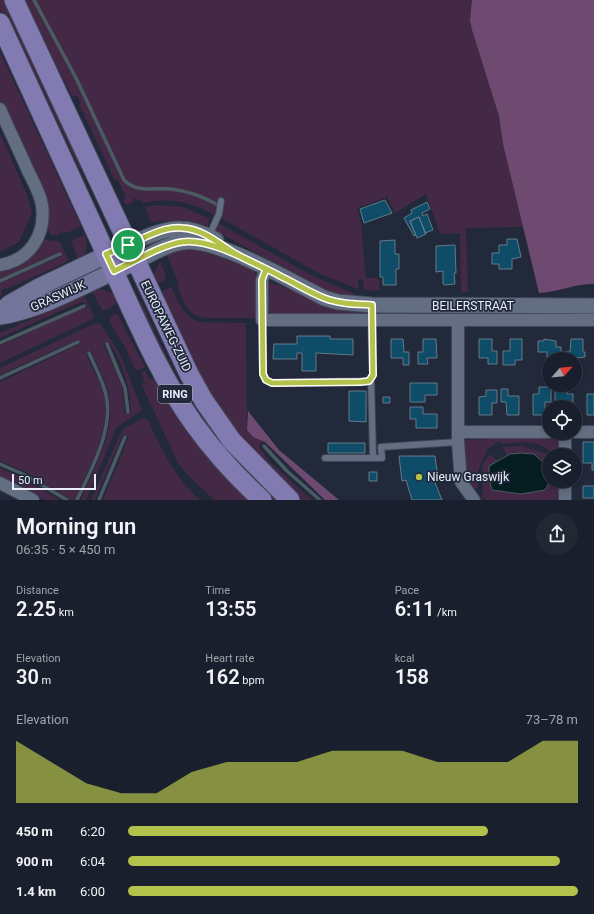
<!DOCTYPE html>
<meta charset="utf-8">
<style>
:root{--surface:#191f2c;--page:#222734;--text:#f1f3f6;--muted:#9fa2a9;--line:#373d48;--accent:#b3c24b}
body{margin:0;font-family:Roboto,sans-serif;background:var(--page);color:var(--text);height:100vh;display:flex;flex-direction:column;font-size:15px;white-space:nowrap}
*{box-sizing:border-box;margin:0}
p{font-size:13px;color:var(--muted)}
.icon{flex:none;width:22px;height:22px;fill:none;stroke:currentColor;stroke-width:2;stroke-linecap:round;stroke-linejoin:round}
.map{position:relative;height:500px;overflow:hidden}
.side{display:flex;flex-direction:column;background:var(--surface);flex:1}
.side>*{flex:none}
.needle{width:26px;rotate:63deg}
.buttons{position:absolute;left:542px;top:352px;display:grid;gap:8px}
.buttons a{display:grid;place-items:center;width:40px;height:40px;border-radius:50%;background:var(--surface);box-shadow:0 2px 6px #0003,0 0 0 1px var(--line);font-size:20px}
.scale{position:absolute;left:12px;bottom:10px;width:84px;box-sizing:border-box;padding-left:4px;border:2px solid #e8eefa;border-top:0;font-size:11px;line-height:14px;white-space:nowrap;color:#e8eefa;-webkit-text-stroke:3px #21293a;paint-order:stroke}
.pin{position:absolute;display:grid;place-items:center;width:34px;height:34px;color:#fff;margin:-17px;border:2px solid #fff;border-radius:50%;box-shadow:0 1px 4px #0007}
.round{display:grid;place-items:center;flex:none;width:42px;height:42px;border-radius:21px;background:var(--page)}
.summary{display:flex;align-items:center;justify-content:space-between;height:68px;padding:0 16px}
h1{font-size:22px;font-weight:600;line-height:30px}
.figures{display:grid;grid-template-columns:repeat(3,1fr);gap:6px;height:68px;padding:4px 16px}
.figures div{display:grid;align-content:center}
.figures b{font-size:20px;font-weight:600}
.figures small{font-size:11px;font-weight:400}
.figures p{font-size:11px}
.chart{height:112px;padding:8px 16px}
.chart p{display:flex;justify-content:space-between}
.chart svg{width:100%;height:72px;margin-top:4px;fill:var(--accent);opacity:.7}
ul{padding:0 16px;list-style:none;font-size:13px}
li{display:grid;grid-template-columns:64px 48px 1fr;align-items:center;height:30px}
li i{height:10px;border-radius:5px;background:var(--accent)}
.map>svg:first-child{display:block}
.green{fill:#432945;fill-rule:evenodd}
.forest{fill:#6e4a71}
.water{fill:#061e21;stroke:#4a5c62}
.lines{fill:none;stroke-linecap:round;stroke-linejoin:round}
.stream{stroke:#4a5c62;stroke-width:3.5}
.building{fill:#0e4c68;stroke:#637a88}
.service-casing{stroke:#3f4655;stroke-width:8}
.minor-casing{stroke:#3f4655;stroke-width:14}
.tertiary-casing{stroke:#3f4655;stroke-width:17}
.secondary-casing{stroke:#3f4655;stroke-width:19}
.primary-casing{stroke:#3f4655;stroke-width:21}
.service{stroke:#646e82;stroke-width:6}
.minor{stroke:#646e82;stroke-width:12}
.tertiary{stroke:#646e82;stroke-width:15}
.secondary{stroke:#73759a;stroke-width:17}
.primary{stroke:#827bb1;stroke-width:19}
.route-casing{stroke:#fff;stroke-width:8}
.route{stroke:#b3c24b;stroke-width:5}
.poi-dot{fill:#b3c24b;stroke:#21293a;stroke-width:1.5}
.labels{text-anchor:middle;dominant-baseline:central;stroke-width:3.5;stroke-linejoin:round;paint-order:stroke}
.shield{fill:#21293a;stroke:#acb3c0;stroke-width:1}
.shield-label{font-size:11px;font-weight:bold;fill:#e8eefa}
.street-label{font-size:12px;fill:#e8eefa;stroke:#21293a}
.poi-label{font-size:12px;fill:#e8eefa;stroke:#21293a;text-anchor:start}
</style>
<div class="map">
<svg width="594" height="500" viewBox="0 0 594 500">
<rect width="100%" height="100%" fill="#21293a"/>
<path class="green" d="M0 0H7L82 167 80 170 41 86 3 15 0 10Z
M22 0H472L470 20 472 30 499 116 503 144 523 227 466 228 468 292H461L460 233 440 234 426 194 395 213 387 197 357 208 361 224 366 278H378L380 291 364 290 363 280 358 279V289L320 274 221 218 223 207 219 203 214 215C191 202 169 197 143 203L142 200 137 201V198L133 199 134 202 126 205 123 200 126 198 118 180 115 181 79 104 81 103 77 96H72Z
M0 52 81 226 69 232 58 233V236L51 235 47 229 40 188 0 101Z
M0 133 26 192 32 213 19 242 0 252Z
M157 205 183 207 209 218 208 227 185 220 151 222 145 207Z
M218 223 313 276 355 294 353 298 328 292 216 231Z
M84 235C90 243 85 256 79 263L71 241Z
M47 240 60 242 69 261 7 289 6 288 2 290V295L0 296V283L61 256 60 252 0 279V269L42 241Z
M197 245 255 269 259 318H205C187 316 183 300 177 285L179 284 166 253Z
M160 261 166 276 164 281 154 285V273Z
M267 283H273L295 292 361 311 362 316H273L266 309Z
M171 287C179 302 182 315 199 322L246 323 247 430 253 437 264 442 261 443 259 447 270 462 312 500H295L218 412 158 294Z
M101 289 112 293 120 301 107 310H102L92 291Z
M84 295 95 318 0 363V346L77 310 87 307 86 304 82 302 76 304 0 338V333Z
M141 301C159 341 178 384 203 419 225 450 258 475 286 500H271L258 489 191 411 137 303Z
M117 313 145 367 136 371 125 347 109 321 110 317Z
M95 323 101 325 120 354 142 410 117 427 86 500H81C96 463 120 425 106 385 102 373 95 362 91 351H86C89 365 99 378 103 391 113 429 89 466 75 500H71L24 471 0 461V382L79 344 80 341 77 340 0 375V368ZM108 342C122 357 131 393 131 413L129 414H125L122 386 104 345Z
M147 370 146 373 149 379H155L255 500H214L187 474 178 463 145 392 142 384 145 383 141 372Z
M143 418 148 420C162 451 175 477 200 500H103L129 436 123 434 95 500H91L122 430Z
M556 436 561 440 563 455C555 455 545 447 537 444 525 441 513 443 501 444L499 441 486 450 487 452C479 463 477 474 478 488L474 489C463 475 464 457 463 440Z
M522 446 551 455H549V470L545 464 510 454 507 455 503 447Z
M490 454 498 461 490 466 489 479 501 492C516 493 530 494 545 490L550 481H562V500H487L481 497 483 493 482 464Z
M0 468 21 477 60 500H44L0 477Z"/>
<path class="forest" d="M472 0H594V284C574 284 558 292 539 293L503 144 499 116 472 30 470 20Z
M248 411 279 450 339 500H325L265 442 253 437 247 430Z"/>
<path class="water" d="M521 453 534 454 545 464 549 470 550 481 545 490 521 494 492 490 489 479V466L510 454Z"/>
<g class="lines">
<path class="stream" d="M34 0 76 78 124 180C138 194 154 187 171 189 187 191 202 196 216 204
M0 281 60 254
M0 343 84 306
M107 344 125 388 128 412
M0 378 78 342
M264 446 287 471 320 500
M0 464 25 475 67 500
M77 500C91 470 114 429 106 395 103 381 95 367 89 353
M99 500 125 437"/>
</g>
<path class="building" d="M385 200 392 213 364 223 360 209Z
M427 202 430 209 422 213 423 216 427 214 433 230 425 233 419 217 410 221 416 235 414 236 404 218 412 213 411 210Z
M419 217 426 234 417 238 410 221Z
M507 239H517L521 257 512 259V269H499V264H492V253H499V245H507Z
M395 240V254H399V269H396V285H383V277H380V241Z
M455 245 456 273H454L455 284 445 285 443 284V271L436 272V246Z
M297 336H330V339H353V355L316 353V371H302V353H297V359H273L274 344H297Z
M391 339H403L404 352H409V365H403V358H391Z
M423 339H436L437 358H427L428 364H418V352H423Z
M479 339H492V351H497V364H488V358H479Z
M510 339H522V360H515V365H503V351H510Z
M544 339 556 341V347H561V359H549V364H547V352H538V341H544Z
M571 339H583V352H585V357L576 358V365L575 359H565V352H570Z
M410 383H437V395H425V402H410Z
M539 387H551V402H545V415H533V394H539Z
M501 389H508V396H519V415H507L506 402H501Z
M555 389H567V394H573V407H561V403H555Z
M486 390H497V403H492V415H479V397L486 396Z
M349 391H366V422L349 421Z
M587 394H594V415H587Z
M383 397H390V403H383Z
M410 407H423V414H437V428H416V419H410Z
M583 442H594V470H592V463H583Z
M328 443H365V453H328Z
M399 456H435L438 479 434 480 442 500H412L406 480 402 481Z
M369 472H377V481H369Z
M583 486H594V498H583Z"/>
<g class="lines">
<g class="service-casing">
<path id="service" d="M209 236 219 214 221 201
M262 320 263 374 265 380 272 383 369 381 373 375 371 319
M371 378 373 458
M325 458H382L381 447 458 442"/>
</g>
<g class="minor-casing">
<path id="minor" d="M0 109C9 130 19 150 28 171 33 181 40 193 42 205 46 235 30 260 0 265
M266 269 262 280V320H594
M458 320V442L461 482 474 500
M458 432H549
M575 432H594
M565 433V455
M565 481V500
M0 483 33 500"/>
</g>
<g class="tertiary-casing">
<path id="tertiary" d="M127 245C162 230 180 220 216 240
M135 262C150 255 166 244 183 242 217 237 292 282 324 298L338 302 372 305 594 306"/>
</g>
<g class="secondary-casing">
<path id="secondary" d="M0 312 9 304 39 287 127 245
M0 316C43 310 94 279 135 262"/>
</g>
<g class="primary-casing">
<path id="primary" d="M14 0 189 374 204 401 232 441 290 500
M0 23C35 100 71 177 106 254 132 310 158 374 194 424 214 452 237 477 262 500"/>
</g>
<use href="#service" class="service"/>
<use href="#minor" class="minor"/>
<use href="#tertiary" class="tertiary"/>
<use href="#secondary" class="secondary"/>
<use href="#primary" class="primary"/>
</g>
<g class="lines">
<g class="route-casing">
<path id="route" d="M128 245 106 254 114 271C134 262 161 245 182 242 207 238 244 258 266 269L262 280 263 374 266 380 272 383 361 382 369 381 373 375 372 305C356 304 339 304 324 298 309 292 295 283 280 276 266 268 250 262 236 254 219 244 204 229 182 228 164 226 144 238 128 245"/>
</g>
<use href="#route" class="route"/>
</g>
<circle class="poi-dot" cx="419" cy="477" r="4"/>
<g class="labels">
<rect class="shield" x="158" y="385" width="34" height="18" rx="3"/>
<g class="shield-label">
<text x="175" y="394">RING</text>
</g>
<g class="street-label">
<text transform="translate(58 296) rotate(-24)">GRASWIJK</text>
<text x="473" y="306">BEILERSTRAAT</text>
<text transform="translate(166 326) rotate(64)">EUROPAWEG-ZUID</text>
</g>
<g class="poi-label">
<text x="427" y="477">Nieuw Graswijk</text>
</g>
</g>
</svg>
<div class="buttons">
<a><svg class="needle" viewBox="-14 -14 28 28"><path d="M0-13l5 13h-10z" fill="#e53935"/><path d="M0 13l5-13h-10z" fill="#9fa2a9"/></svg></a>
<a><svg class="icon" aria-label="locate" viewBox="0 0 24 24"><circle cx="12" cy="12" r="6"/><path d="M12 2v4M12 18v4M2 12h4M18 12h4"/></svg></a>
<a><svg class="icon" aria-label="layers" viewBox="0 0 24 24"><path d="M12 4l9 5-9 5-9-5zM3 14l9 5 9-5"/></svg></a>
</div>
<div class="scale">50 m</div>
<div class="pin" style="left:128px;top:245px;background:#1e9e55"><svg class="icon" aria-label="arrive" viewBox="0 0 24 24"><path d="M6 21V4h12l-3 4 3 4H6"/></svg></div>
</div>
<section class="side">
<div class="summary"><div><h1>Morning run</h1><p>06:35 · 5 × 450 m</p></div><a class="round"><svg class="icon" aria-label="share" viewBox="0 0 24 24"><path d="M12 15V3M7 8l5-5 5 5M5 13v7h14v-7"/></svg></a></div>
<div class="figures">
<div><p>Distance</p><b>2.25<small> km</small></b></div>
<div><p>Time</p><b>13:55</b></div>
<div><p>Pace</p><b>6:11<small> /km</small></b></div>
</div>
<div class="figures">
<div><p>Elevation</p><b>30<small> m</small></b></div>
<div><p>Heart rate</p><b>162<small> bpm</small></b></div>
<div><p>kcal</p><b>158</b></div>
</div>
<div class="chart"><p><span>Elevation</span>73–78 m</p>
<svg viewBox="0 0 160 44" preserveAspectRatio="none"><path d="M0 44V6L10 19L20 32L30 38L40 38L50 25L60 19L70 19L80 19L90 12L100 12L110 12L120 19L130 19L140 19L150 6L160 6V44z"/></svg>
</div>
<ul>
<li><b>450 m</b>6:20<i style="width:80%"></i></li>
<li><b>900 m</b>6:04<i style="width:96%"></i></li>
<li><b>1.4 km</b>6:00<i style="width:100%"></i></li>
</ul>
</section>
